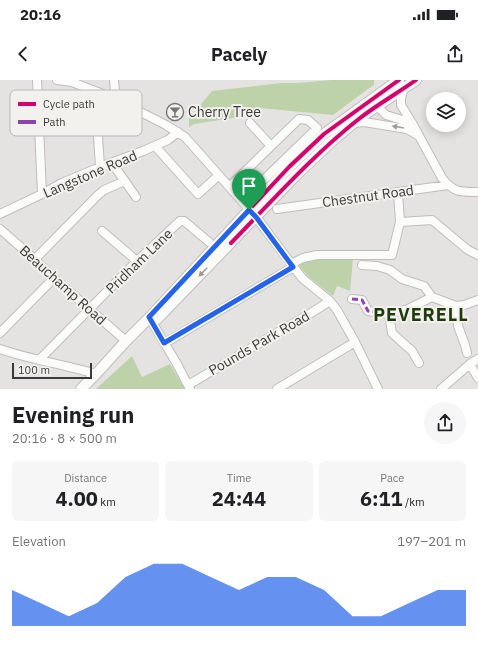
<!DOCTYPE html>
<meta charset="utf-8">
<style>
:root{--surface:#fff;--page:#f6f6f6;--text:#202124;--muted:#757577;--accent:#2563eb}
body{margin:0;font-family:"IBM Plex Sans",sans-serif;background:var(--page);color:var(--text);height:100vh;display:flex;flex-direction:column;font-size:15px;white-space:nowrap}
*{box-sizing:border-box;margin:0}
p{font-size:13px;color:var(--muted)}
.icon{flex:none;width:22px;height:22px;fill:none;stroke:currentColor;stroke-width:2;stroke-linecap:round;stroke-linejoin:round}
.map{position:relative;height:309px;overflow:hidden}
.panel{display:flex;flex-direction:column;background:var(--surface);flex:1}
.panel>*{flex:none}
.buttons{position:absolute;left:426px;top:12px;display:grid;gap:8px}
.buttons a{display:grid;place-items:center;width:40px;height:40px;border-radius:50%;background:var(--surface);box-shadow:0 2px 10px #0003;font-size:20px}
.scale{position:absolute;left:12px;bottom:10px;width:80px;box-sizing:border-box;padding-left:4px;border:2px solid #3b3b39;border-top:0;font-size:11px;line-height:14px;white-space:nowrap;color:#3b3b39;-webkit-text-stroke:3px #f2f1ed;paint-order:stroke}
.pin{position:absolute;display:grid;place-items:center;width:34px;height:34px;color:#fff;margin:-41px -17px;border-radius:50% 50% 50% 0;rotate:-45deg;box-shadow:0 0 4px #0007}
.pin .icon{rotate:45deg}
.round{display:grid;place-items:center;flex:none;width:42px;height:42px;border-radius:21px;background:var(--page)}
.summary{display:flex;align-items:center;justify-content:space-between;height:68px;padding:0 12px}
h1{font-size:22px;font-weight:800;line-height:30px}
.stats{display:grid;grid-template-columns:repeat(3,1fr);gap:6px;height:68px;padding:4px 12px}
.stats div{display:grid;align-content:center;border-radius:6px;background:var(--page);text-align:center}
.stats b{font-size:20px;font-weight:800}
.stats small{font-size:11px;font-weight:400}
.stats p{font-size:11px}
.chart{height:112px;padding:8px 12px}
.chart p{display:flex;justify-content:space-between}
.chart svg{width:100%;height:72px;margin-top:4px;fill:var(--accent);opacity:.7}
.status{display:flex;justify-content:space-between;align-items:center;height:28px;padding:0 20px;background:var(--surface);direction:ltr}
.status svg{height:11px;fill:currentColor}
header{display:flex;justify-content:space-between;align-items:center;height:52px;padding:0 12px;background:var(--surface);font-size:18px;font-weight:800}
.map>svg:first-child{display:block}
.green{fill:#bdd2a9}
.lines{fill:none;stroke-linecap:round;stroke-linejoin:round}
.minor-casing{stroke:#bfbebc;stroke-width:10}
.major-casing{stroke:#bfbebc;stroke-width:12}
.minor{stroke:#fbfbfa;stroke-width:8}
.major{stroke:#fbfbfa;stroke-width:10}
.quiet{stroke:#8e44ad;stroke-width:3;stroke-dasharray:6 3;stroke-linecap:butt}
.cycleway-casing{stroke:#f2f1ed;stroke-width:6}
.cycleway{stroke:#d6006c;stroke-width:4}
.oneway{fill:#9b9b9a}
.route-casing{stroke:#fff;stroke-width:8}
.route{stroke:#2563eb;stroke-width:5}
.labels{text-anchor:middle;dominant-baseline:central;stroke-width:4;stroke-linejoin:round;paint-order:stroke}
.poi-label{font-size:14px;fill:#3b3b39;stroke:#f2f1ed;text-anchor:start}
.street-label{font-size:14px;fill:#3b3b39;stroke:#f2f1ed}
.district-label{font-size:18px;font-weight:bold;letter-spacing:1px;fill:#1f3b0b;stroke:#f2f1ed}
.key{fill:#f2f1ed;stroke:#bbbab7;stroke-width:1}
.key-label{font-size:11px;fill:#3b3b39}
</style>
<div class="status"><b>20:16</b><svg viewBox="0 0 49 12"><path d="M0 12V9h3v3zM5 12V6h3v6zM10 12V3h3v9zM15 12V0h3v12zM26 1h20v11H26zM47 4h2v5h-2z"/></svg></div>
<header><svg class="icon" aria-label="back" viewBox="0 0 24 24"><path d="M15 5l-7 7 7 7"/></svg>Pacely<svg class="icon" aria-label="share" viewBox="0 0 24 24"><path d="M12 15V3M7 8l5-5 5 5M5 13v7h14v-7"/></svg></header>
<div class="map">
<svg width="478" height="309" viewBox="0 0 478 309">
<rect width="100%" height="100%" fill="#e4e3e1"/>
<path class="green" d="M331 0H374V5L368 9 333 35 260 28 242 35H238L233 38 194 44 189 47V39L212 11 282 3H299Z
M322 178 353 179 350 211 337 206 333 216 309 197 300 187 301 182Z
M132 276 142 297 170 284 185 309H96Z"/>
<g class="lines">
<g class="minor-casing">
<path id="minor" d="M37 0 42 114
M57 0 72 2 113 18 166 45 185 57 256 137 302 198 330 221 337 230 355 262 378 309
M404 8 401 18V25L412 43 442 98C454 113 460 112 478 112
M95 11 100 87
M113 18 115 12 114 0
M374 23 386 35 412 43
M250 43 271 66
M354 43 364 42 407 49 419 56
M155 66 198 114 219 95
M112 83 136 117
M230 106 299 39 308 40 317 48 242 121
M277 129 448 105
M0 134 42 114 62 103 100 87 143 71 168 60 178 52
M400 142 432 140 468 170 478 175
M0 149 32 177 54 198 126 261
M102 151 137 181
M35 179 98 115 104 110 125 101
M291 184 303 178 317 175H392L400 142 398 113
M362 185 377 186 390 190 402 199 424 206 432 217 456 226 464 225 478 220
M352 219 362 220 368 231 389 234 408 229 432 217
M456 226 458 246 465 265 467 273
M389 234 392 253 412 271 419 283
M149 237 177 284 190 309
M0 253 54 198
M165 263 293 187
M0 269C31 280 64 284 96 294
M39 280 137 181 180 141H184L209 162
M470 284 478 298
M188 305 311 233 330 221
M277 309 355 262
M441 309 470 284 478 279"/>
</g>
<g class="major-casing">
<path id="major" d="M157 239 295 96 332 61 362 36 416 0
M81 309 96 294 126 261 151 236 289 87 324 54 399 0"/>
</g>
<use href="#minor" class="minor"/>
<use href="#major" class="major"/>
<path class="quiet" d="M352 219 362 220 368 231 377 232"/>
<g class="cycleway-casing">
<path id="cycleway" d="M231 163C273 120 313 75 360 38 378 24 398 13 416 0
M149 237 289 87 324 54 399 0"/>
</g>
<use href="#cycleway" class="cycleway"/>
</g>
<defs><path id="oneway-solid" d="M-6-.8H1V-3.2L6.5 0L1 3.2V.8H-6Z"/></defs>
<g class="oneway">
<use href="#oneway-solid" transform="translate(398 47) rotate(-170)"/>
<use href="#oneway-solid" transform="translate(203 192) rotate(134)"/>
</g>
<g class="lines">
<g class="route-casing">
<path id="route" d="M249 130 256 137 293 187 164 263 149 237Z"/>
</g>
<use href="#route" class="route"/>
</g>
<defs>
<g id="bar-ring" transform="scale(0.9)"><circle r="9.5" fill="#f2f1ed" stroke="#767674" stroke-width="1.5"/><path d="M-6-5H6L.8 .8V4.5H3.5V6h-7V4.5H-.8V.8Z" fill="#767674"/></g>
</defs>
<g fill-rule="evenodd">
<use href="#bar-ring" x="175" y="32"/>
</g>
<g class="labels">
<g class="poi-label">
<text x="188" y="32">Cherry Tree</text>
</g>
<g class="street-label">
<text transform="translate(90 94) rotate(-23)">Langstone Road</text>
<text transform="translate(368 116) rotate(-8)">Chestnut Road</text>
<text transform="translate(139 181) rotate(-44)">Pridham Lane</text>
<text transform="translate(63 205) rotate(42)">Beauchamp Road</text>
<text transform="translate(259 263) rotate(-30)">Pounds Park Road</text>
</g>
<g class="district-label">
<text x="421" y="234">PEVERELL</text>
</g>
</g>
<rect x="10" y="10" width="132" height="46" rx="6" class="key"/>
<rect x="18" y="22" width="18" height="4" fill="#d6006c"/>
<rect x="18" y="40" width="18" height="4" fill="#8e44ad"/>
<g class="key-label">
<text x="43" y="28">Cycle path</text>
<text x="43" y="46">Path</text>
</g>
</svg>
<div class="buttons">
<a><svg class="icon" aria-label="layers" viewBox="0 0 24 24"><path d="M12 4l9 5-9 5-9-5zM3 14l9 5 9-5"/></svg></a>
</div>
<div class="scale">100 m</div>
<div class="pin" style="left:249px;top:130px;background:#1e9e55"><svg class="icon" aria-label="arrive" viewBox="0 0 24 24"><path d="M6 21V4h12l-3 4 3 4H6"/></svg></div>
</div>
<section class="panel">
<div class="summary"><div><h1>Evening run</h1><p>20:16 · 8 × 500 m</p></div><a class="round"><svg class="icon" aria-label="share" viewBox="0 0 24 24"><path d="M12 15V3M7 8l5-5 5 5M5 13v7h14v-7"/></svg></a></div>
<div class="stats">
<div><p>Distance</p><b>4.00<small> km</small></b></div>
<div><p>Time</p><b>24:44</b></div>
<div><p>Pace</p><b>6:11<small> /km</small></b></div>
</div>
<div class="chart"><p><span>Elevation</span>197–201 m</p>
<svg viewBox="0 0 160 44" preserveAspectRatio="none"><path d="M0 44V22L10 30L20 38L30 30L40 14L50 6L60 6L70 14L80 22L90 14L100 14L110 22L120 38L130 38L140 30L150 22L160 22V44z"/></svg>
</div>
</section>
